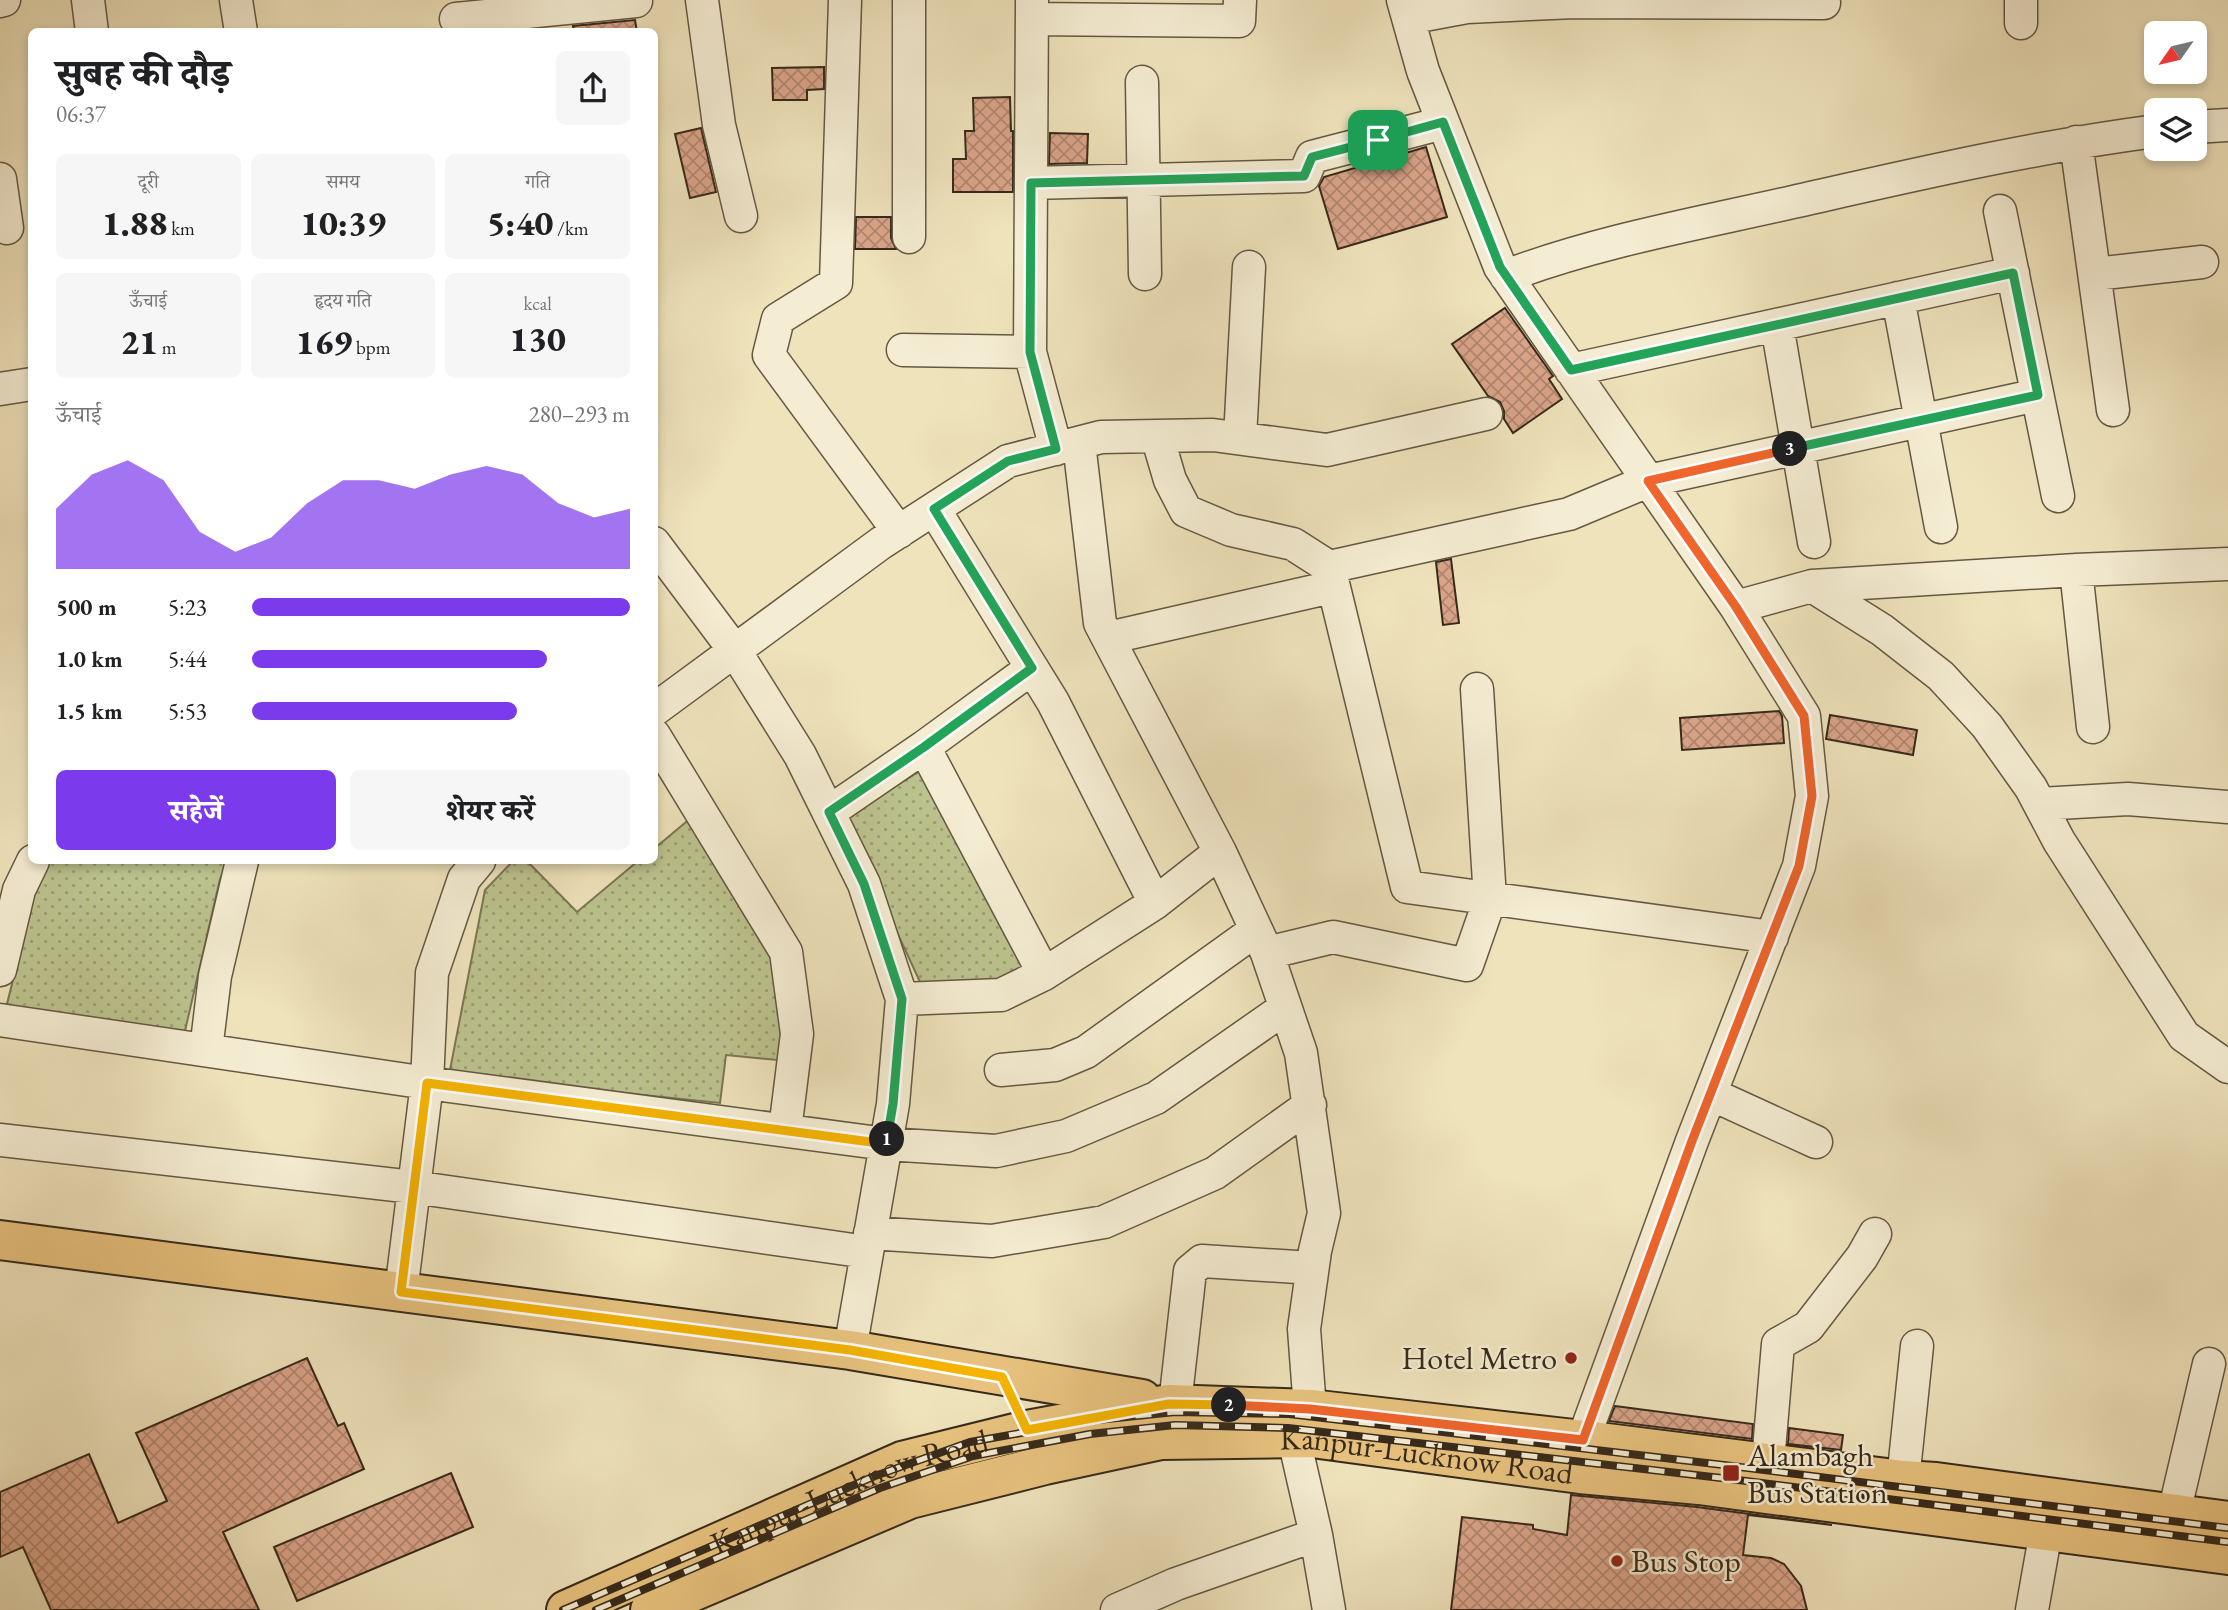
<!DOCTYPE html>
<html lang="hi">
<meta charset="utf-8">
<style>
:root{--surface:#fff;--page:#f6f6f6;--text:#202124;--muted:#757577;--accent:#7c3aed}
body{margin:0;font-family:"EB Garamond","Noto Serif Devanagari",serif;background:var(--page);color:var(--text);height:100vh;display:flex;flex-direction:column;font-size:26px;white-space:nowrap}
*{box-sizing:border-box;margin:0}
p{font-size:23px;color:var(--muted)}
.icon{flex:none;width:38px;height:38px;fill:none;stroke:currentColor;stroke-width:2;stroke-linecap:round;stroke-linejoin:round}
.map{position:relative;flex:1;overflow:hidden}
.panel{position:absolute;left:28px;top:28px;width:630px;height:836px;display:flex;flex-direction:column;background:var(--surface);border-radius:10px;box-shadow:0 4px 10px #0003}
.panel>*{flex:none}
.needle{width:46px;rotate:236deg}
.fabs{position:absolute;left:2144px;top:21px;display:grid;gap:14px}
.fabs a{display:grid;place-items:center;width:63px;height:63px;border-radius:10px;background:var(--surface);box-shadow:0 4px 10px #0003;font-size:35px}
.pin{position:absolute;display:grid;place-items:center;width:60px;height:60px;color:#fff;margin:-30px;border-radius:14px;box-shadow:0 4px 10px #0006}
.km{position:absolute;width:35px;height:35px;margin:-18px;border-radius:50%;background:#222;color:#fff;font-size:19px;line-height:35px;text-align:center}
.round{display:grid;place-items:center;flex:none;width:74px;height:74px;border-radius:10px;background:var(--page)}
.overview{display:flex;align-items:center;justify-content:space-between;height:119px;padding:0 28px}
h1{font-size:38px;font-weight:800;line-height:52px}
.figures{display:grid;grid-template-columns:repeat(3,1fr);gap:10px;height:119px;padding:7px 28px}
.figures div{display:grid;align-content:center;border-radius:10px;background:var(--page);text-align:center}
.figures b{font-size:35px;font-weight:800}
.figures small{font-size:19px;font-weight:400}
.figures p{font-size:19px}
.chart{height:196px;padding:14px 28px}
.chart p{display:flex;justify-content:space-between}
.chart svg{width:100%;height:126px;margin-top:7px;fill:var(--accent);opacity:.7}
.primary-button{display:flex;gap:14px;margin-top:auto;padding:14px 28px}
.primary-button a{flex:1;height:80px;border-radius:10px;background:var(--accent);color:#fff;font-size:28px;font-weight:800;line-height:80px;text-align:center}
.primary-button a+a{background:var(--page);color:var(--text)}
ul{padding:0 28px;list-style:none;font-size:23px}
li{display:grid;grid-template-columns:112px 84px 1fr;align-items:center;height:52px}
li i{height:18px;border-radius:9px;background:var(--accent)}
.map>svg:first-child{display:block}
.park{fill:url(#park-dots);stroke:#797654;stroke-width:2}
.building{fill:url(#building-cross-hatch);stroke:#36291a;stroke-width:2}
.lines{fill:none;stroke-linecap:round;stroke-linejoin:round}
.minor-casing{stroke:#645842;stroke-width:35}
.major-casing{stroke:#36291a;stroke-width:42}
.minor{stroke:#f5edd3;stroke-width:32}
.major{stroke:#e8c27e;stroke-width:38}
.rail-casing{stroke:#36291a;stroke-width:8}
.rail{stroke:#f5edd3;stroke-width:5;stroke-dasharray:16;stroke-linecap:butt}
.split-1-casing{stroke:#fff;stroke-width:14}
.split-2-casing{stroke:#fff;stroke-width:14}
.split-3-casing{stroke:#fff;stroke-width:14}
.split-4-casing{stroke:#fff;stroke-width:14}
.split-1{stroke:#22a559;stroke-width:9}
.split-2{stroke:#f5b400;stroke-width:9}
.split-3{stroke:#f0652b;stroke-width:9}
.split-4{stroke:#22a559;stroke-width:9}
.poi-dot{fill:#8f2418;stroke:#f5edd3;stroke-width:2.5}
.labels{text-anchor:middle;dominant-baseline:central;stroke-width:5;stroke-linejoin:round;paint-order:stroke}
.poi-label{font-size:32px;fill:#36291a;stroke:#f5edd3;text-anchor:start}
.street-label{font-size:32px;fill:#36291a;stroke:#f5edd3}
</style>
<div class="map">
<svg width="2228" height="1610" viewBox="0 0 2228 1610">
<defs>
<pattern id="park-dots" width="8" height="8" patternUnits="userSpaceOnUse" patternTransform="scale(1.75)"><rect width="8" height="8" fill="#bcc38e"/><path d="M2 2h.1M6 6h.1" fill="none" stroke="#9a9e73" stroke-width="1.8" stroke-linecap="round"/></pattern>
<pattern id="building-cross-hatch" width="8" height="8" patternUnits="userSpaceOnUse" patternTransform="scale(1.75)"><rect width="8" height="8" fill="#daa489"/><path d="M0 0l8 8M0 8l8-8" fill="none" stroke="#b2866f"/></pattern>
</defs>
<rect width="100%" height="100%" fill="#efe3bc"/>
<filter id="stains"><feTurbulence type="fractalNoise" baseFrequency=".00286" numOctaves="4"/><feColorMatrix values="0 0 0 0 .2 0 0 0 0 .09 0 0 0 0 .02 0 0 0 .5 -.17"/></filter>
<radialGradient id="worn" r=".72"><stop offset=".6" stop-color="#630" stop-opacity="0"/><stop offset="1" stop-color="#630" stop-opacity=".3"/></radialGradient>
<path class="park" d="M920 771 1025 968 996 983 921 984 844 818Z
M704 807 769 920 787 1061 726 1055 720 1103 449 1075 485 890 513 861H527L577 912 638 861H654L655 848Z
M48 861H228L220 879 185 1031 6 1008 37 883Z"/>
<path class="building" d="M635 20 637 32H574L573 26Z
M824 67V89L807 90V100H773L772 68Z
M1010 97 1011 131H1013V192H953V159H966L965 131H974L973 98Z
M701 128 716 192 690 198 675 134Z
M1050 133 1088 134 1087 163 1049 164Z
M1426 147 1447 217 1338 249 1319 186 1324 177Z
M856 217H891V238L896 249H855Z
M1505 308 1553 376 1549 379 1562 399 1513 433 1504 419V411L1500 402 1488 396 1452 344Z
M1451 559 1459 623 1443 625 1436 562Z
M1779 711 1782 716 1784 743 1682 750 1680 718Z
M1830 715 1917 730 1913 755 1826 739Z
M307 1358 338 1426 344 1423 364 1469 223 1532 259 1610H51L23 1547 0 1557V1492L89 1454 118 1523 167 1501 136 1433Z
M1615 1406 1753 1424 1752 1439 1609 1421Z
M1789 1428 1843 1435 1841 1450 1788 1444Z
M451 1473 473 1527 297 1601 274 1547Z
M1571 1495 1697 1507 1832 1525 1748 1515 1743 1555 1771 1558 1784 1564 1801 1586 1807 1610H1451L1462 1517 1533 1525V1529L1567 1535Z"/>
<g class="lines">
<g class="minor-casing">
<path id="minor" d="M88 0 92 32
M236 0 241 32
M702 0 719 125 741 216
M845 0 836 283 778 319 769 355 899 532
M909 0V237
M1032 0 1030 352 1056 449
M1403 0 1423 71 1500 267 1736 607 1804 716 1812 796 1799 866 1692 1141 1583 1440
M0 1 4 0
M1408 18 1467 7 1574 2 1824 3
M456 19 636 1
M1032 19 1239 21 1240 0
M2021 23V0
M1142 82 1145 274
M2194 127 2228 125
M2076 142 2113 410
M0 179 7 228
M1031 183 1304 176 1312 157 1443 123
M2000 211 2058 496
M2095 274 2202 262
M1506 276C1599 241 1696 224 1793 202 1913 175 2033 147 2156 131
M1898 298 1941 527
M1777 325 1814 542
M903 350 1030 352
M1571 370 2013 273
M0 389 32 384
M1157 436 1170 480 1186 511 1231 530 1293 544 1329 567 1569 514 1648 481 2037 395
M1240 438 1249 267
M1079 443 1100 623 1220 852 1267 953 1301 1053 1324 1213 1315 1251 1304 1329 1310 1409
M934 509 1053 702 1155 903
M654 543 735 651 800 755 864 884 902 999 893 1104 850 1350
M1329 567 1407 887 1772 937
M2076 570 2093 727
M1812 586 2076 570 2228 564
M1736 607 1812 586 1882 630 1941 676 1987 726 2031 788 2059 841 2184 1036 2228 1067
M1108 638 1332 587
M654 710 881 543 1008 461 1101 437 1213 435 1327 450 1486 414
M654 735 786 952 797 1034 785 1130
M924 747 1044 974
M2040 804 2128 799 2228 807
M829 812 924 747 1032 668
M1267 953 1333 937 1467 965 1490 899 1477 689
M0 970 19 890 33 861
M902 999 1001 995 1044 974 1155 903 1220 852
M0 1020 427 1083 886 1144 996 1151 1066 1136 1156 1098 1285 1008
M206 1050 215 976 242 861
M1001 1070 1055 1065 1086 1052 1256 930
M1711 1094 1816 1142
M0 1140 413 1187 867 1252
M870 1233 992 1241 1104 1222 1215 1173 1310 1105
M401 1292 427 1083 432 973 464 879 479 861
M1175 1404 1190 1271 1202 1261 1312 1268
M1294 1439 1316 1535 1329 1610
M1768 1462 1778 1344 1808 1327 1862 1257 1875 1234
M1903 1480 1917 1346
M2174 1513 2209 1364
M1117 1610 1176 1584 1316 1535
M2032 1610 2046 1531"/>
</g>
<g class="major-casing">
<g id="major">
<path d="M0 1240 850 1350 1142 1399"/>
<path id="s1" d="M566 1610 902 1461 1027 1430 1169 1404 1310 1409 1583 1440 1903 1480 1936 1482 2228 1521"/>
<path id="s2" d="M650 1610 910 1499 1045 1465 1161 1440 1312 1438 1580 1474 1699 1485 2228 1555"/>
</g>
</g>
<use href="#minor" class="minor"/>
<use href="#major" class="major"/>
<g class="rail-casing">
<path id="rail" d="M563 1610 875 1476 970 1442 1088 1421 1175 1412 1289 1414 1732 1466 2228 1528
M596 1610 880 1488 973 1456 1090 1434 1175 1425 1288 1428 1730 1479 2228 1542"/>
</g>
<use href="#rail" class="rail"/>
</g>
<g class="lines">
<g class="split-1-casing">
<path id="split-1" d="M887 1139 893 1104 902 999 864 884 829 812 924 747 1032 668 934 509 1008 461 1056 449 1030 352 1031 183 1304 176 1312 157 1378 140"/>
</g>
<g class="split-2-casing">
<path id="split-2" d="M887 1139 886 1144 427 1083 401 1292 850 1350 1002 1377 1027 1430 1169 1404 1229 1405"/>
</g>
<g class="split-3-casing">
<path id="split-3" d="M1229 1405 1310 1409 1583 1440 1692 1141 1799 866 1812 796 1804 716 1736 607 1648 481 1790 449"/>
</g>
<g class="split-4-casing">
<path id="split-4" d="M1378 140 1443 122 1500 267 1571 370 2013 273 2038 395 1790 449"/>
</g>
<use href="#split-1" class="split-1"/>
<use href="#split-2" class="split-2"/>
<use href="#split-3" class="split-3"/>
<use href="#split-4" class="split-4"/>
</g>
<g class="poi-dot">
<circle cx="1571" cy="1358" r="7"/>
<rect x="1722" y="1464" width="18" height="18" rx="3.5"/>
<circle cx="1617" cy="1561" r="7"/>
</g>
<g class="labels">
<g class="poi-label">
<text x="1557" y="1358" text-anchor="end">Hotel Metro</text>
<text x="1747" y="1455">Alambagh<tspan x="1747" dy="37">Bus Station</tspan></text>
<text x="1631" y="1561">Bus Stop</text>
</g>
<g class="street-label">
<text stroke="none"><textPath href="#s2" startOffset="807">Kanpur-Lucknow Road</textPath></text>
<text stroke="none"><textPath href="#s1" startOffset="308">Kanpur-Lucknow Road</textPath></text>
</g>
</g>
<rect width="100%" height="100%" filter="url(#stains)"/>
<rect width="100%" height="100%" fill="url(#worn)"/>
</svg>
<div class="fabs">
<a><svg class="needle" viewBox="-14 -14 28 28"><path d="M0-13l5 13h-10z" fill="#e53935"/><path d="M0 13l5-13h-10z" fill="#757577"/></svg></a>
<a><svg class="icon" aria-label="layers" viewBox="0 0 24 24"><path d="M12 4l9 5-9 5-9-5zM3 14l9 5 9-5"/></svg></a>
</div>
<div class="pin" style="left:1378px;top:140px;background:#1e9e55"><svg class="icon" aria-label="arrive" viewBox="0 0 24 24"><path d="M6 21V4h12l-3 4 3 4H6"/></svg></div>
<b class="km" style="left:887px;top:1139px">1</b>
<b class="km" style="left:1229px;top:1405px">2</b>
<b class="km" style="left:1790px;top:449px">3</b>
<section class="panel">
<div class="overview"><div><h1>सुबह की दौड़</h1><p>06:37</p></div><a class="round"><svg class="icon" aria-label="share" viewBox="0 0 24 24"><path d="M12 15V3M7 8l5-5 5 5M5 13v7h14v-7"/></svg></a></div>
<div class="figures">
<div><p>दूरी</p><b>1.88<small> km</small></b></div>
<div><p>समय</p><b>10:39</b></div>
<div><p>गति</p><b>5:40<small> /km</small></b></div>
</div>
<div class="figures">
<div><p>ऊँचाई</p><b>21<small> m</small></b></div>
<div><p>हृदय गति</p><b>169<small> bpm</small></b></div>
<div><p>kcal</p><b>130</b></div>
</div>
<div class="chart"><p><span>ऊँचाई</span>280–293 m</p>
<svg viewBox="0 0 160 44" preserveAspectRatio="none"><path d="M0 44V23L10 11L20 6L30 13L40 31L50 38L60 33L70 21L80 13L90 13L100 16L110 11L120 8L130 11L140 21L150 26L160 23V44z"/></svg>
</div>
<ul>
<li><b>500 m</b>5:23<i style="width:100%"></i></li>
<li><b>1.0 km</b>5:44<i style="width:78%"></i></li>
<li><b>1.5 km</b>5:53<i style="width:70%"></i></li>
</ul>
<div class="primary-button"><a>सहेजें</a><a>शेयर करें</a></div>
</section>
</div>
